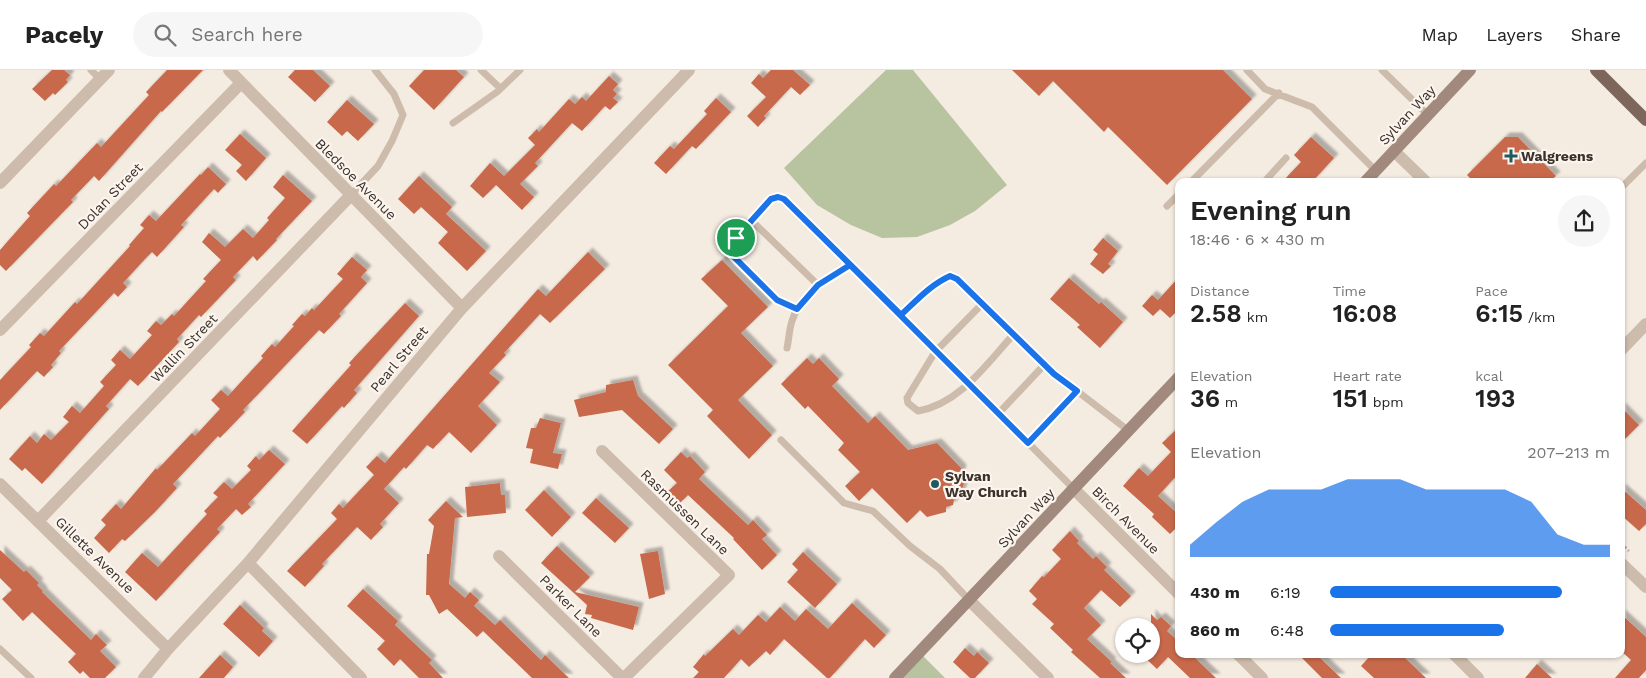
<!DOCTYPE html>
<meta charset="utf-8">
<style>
:root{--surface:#fff;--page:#f6f6f6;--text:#222;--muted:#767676;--line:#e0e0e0;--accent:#1a73e8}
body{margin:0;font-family:"Work Sans",sans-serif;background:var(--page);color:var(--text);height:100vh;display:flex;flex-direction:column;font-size:19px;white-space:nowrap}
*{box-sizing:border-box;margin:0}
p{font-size:16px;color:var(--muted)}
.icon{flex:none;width:28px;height:28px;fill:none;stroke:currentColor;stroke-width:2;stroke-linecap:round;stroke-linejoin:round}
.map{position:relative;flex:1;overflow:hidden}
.sheet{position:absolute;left:1175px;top:108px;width:450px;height:480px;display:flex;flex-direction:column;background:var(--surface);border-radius:10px;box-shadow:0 1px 4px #0004}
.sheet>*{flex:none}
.controls{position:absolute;left:1115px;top:548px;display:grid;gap:10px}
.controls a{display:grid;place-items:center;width:45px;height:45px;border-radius:50%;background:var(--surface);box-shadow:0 1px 4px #0004;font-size:25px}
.pin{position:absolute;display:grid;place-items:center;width:42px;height:42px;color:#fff;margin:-21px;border:2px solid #fff;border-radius:50%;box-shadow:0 1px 5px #0007}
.round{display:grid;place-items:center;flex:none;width:52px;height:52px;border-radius:26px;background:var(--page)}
.summary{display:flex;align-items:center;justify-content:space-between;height:85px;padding:0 15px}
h1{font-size:28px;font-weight:600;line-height:38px}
.metrics{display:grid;grid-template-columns:repeat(3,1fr);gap:8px;height:85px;padding:5px 15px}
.metrics div{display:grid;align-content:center}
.metrics b{font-size:25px;font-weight:600}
.metrics small{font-size:14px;font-weight:400}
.metrics p{font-size:14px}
.chart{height:140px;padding:10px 15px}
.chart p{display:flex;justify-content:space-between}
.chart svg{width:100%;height:90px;margin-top:5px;fill:var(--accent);opacity:.7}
ul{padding:0 15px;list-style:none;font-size:16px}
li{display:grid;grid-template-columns:80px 60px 1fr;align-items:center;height:38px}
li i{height:12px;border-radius:6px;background:var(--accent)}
header{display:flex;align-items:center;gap:30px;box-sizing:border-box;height:70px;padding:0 25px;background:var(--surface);border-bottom:1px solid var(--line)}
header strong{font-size:24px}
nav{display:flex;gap:28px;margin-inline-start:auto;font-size:18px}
.search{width:350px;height:45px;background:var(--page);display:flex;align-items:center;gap:12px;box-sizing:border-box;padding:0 18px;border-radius:28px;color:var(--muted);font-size:19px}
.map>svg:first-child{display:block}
.green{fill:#b8c4a0}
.building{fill:#c8694b;filter:url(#shadow)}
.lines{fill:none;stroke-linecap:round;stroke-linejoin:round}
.path{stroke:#b9a596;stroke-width:2.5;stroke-dasharray:2.5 2.5;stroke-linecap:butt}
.service{stroke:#cdbbac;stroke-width:7}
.minor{stroke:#cdbbac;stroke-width:12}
.secondary{stroke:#a18a7d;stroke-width:12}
.primary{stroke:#7d675c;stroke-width:12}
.route-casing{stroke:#fff;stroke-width:10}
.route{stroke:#1a73e8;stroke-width:6}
.poi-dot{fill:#1f5a5e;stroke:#fbf5ee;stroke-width:2}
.labels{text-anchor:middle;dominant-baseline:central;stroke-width:4.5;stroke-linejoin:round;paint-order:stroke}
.street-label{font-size:14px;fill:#3b302b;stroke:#fbf5ee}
.poi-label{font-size:14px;font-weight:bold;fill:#3b302b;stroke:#fbf5ee;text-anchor:start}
</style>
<header>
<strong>Pacely</strong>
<div class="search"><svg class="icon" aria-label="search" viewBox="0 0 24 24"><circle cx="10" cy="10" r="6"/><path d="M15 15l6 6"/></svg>Search here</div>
<nav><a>Map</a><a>Layers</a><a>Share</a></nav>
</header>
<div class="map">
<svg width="1646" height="608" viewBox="0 0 1646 608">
<defs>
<filter id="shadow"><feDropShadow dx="4.5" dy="-4.5" stdDeviation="1" flood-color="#0004"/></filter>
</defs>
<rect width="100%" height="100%" fill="#f4ebe1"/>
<path class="green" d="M886 0H913L1007 115 975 141 950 155 917 167 882 168 851 155 817 135 784 98Z
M919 582 945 608H895Z"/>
<path class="building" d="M52 0H64L70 5 66 10 68 12 55 25 53 23 45 31 32 19Z
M167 0H203L162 42 161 41 99 111 94 106 71 130 73 132 6 201 0 195V180L30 146 27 143 54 114 56 116 97 73 101 77 149 25 146 22Z
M295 0H313L330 16 315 32 288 7Z
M424 0H456L464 7 434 40 409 16Z
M771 0H793L810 15 800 25 791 17 764 46 766 48 758 57 747 46 766 27 751 13 759 4 763 8Z
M1012 0H1223L1252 29 1167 115 1108 57 1104 62 1053 11 1039 26Z
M609 6 618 14 613 20 617 24 613 28 618 32 610 40 605 36 582 61 572 53 535 93 538 96 520 114 534 127 522 140 496 115 483 128 470 116 490 93 504 106 535 75 528 68 537 59 539 62 569 29 575 34 582 27 586 31Z
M716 28 731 42 696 79 692 76 666 104 654 93 670 76 674 79 707 44 704 41Z
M347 30 374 54 358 71 347 61 342 66 327 52Z
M240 64 266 88 246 111 236 101 242 95 225 80Z
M1311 67 1334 88 1313 111H1283L1301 92 1294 85Z
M1505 67H1518L1556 106 1550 111H1473L1467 105Z
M208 97 226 114 218 123 214 119 181 155 184 157 157 187 152 182 145 189 123 213 127 217 118 227 114 223 59 281 61 283 51 295 53 297 44 307 37 301 0 340V310L31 277 29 275 40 263 44 266 75 232 77 234 130 176 129 175 144 158 140 155 149 145 156 151 200 104 201 105Z
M283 105 312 131 276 169 277 170 257 191 253 186 233 207 236 210 201 247 199 245 177 269 179 272 138 316 130 309 106 336 109 339 42 414 25 398 22 401 9 389 30 366 37 373 44 364 51 370 69 352 63 347 72 336 80 343 104 316 100 312 116 295 111 290 120 280 130 289 152 265 147 261 156 251 161 255 172 244 174 246 206 211 203 209 221 190 202 172 209 163 225 177 243 159 253 168 269 150 267 148 285 128 273 117Z
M419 106 452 137 446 144 486 181 467 201 438 173 448 162 421 137 414 144 398 129Z
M1103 168 1118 181 1108 194 1111 196 1103 204 1090 194 1098 184 1093 180Z
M588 182 605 199 550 253 540 244 504 283 506 285 489 303 500 312 478 336 497 355 471 383 449 362 433 379 427 375 406 399 404 397 384 419 399 433 380 454 383 457 371 470 357 457 322 494 324 496 305 517 287 501 337 449 331 443 339 434 343 438 374 405 366 397 377 386 385 393 538 219 546 226Z
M352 187 367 200 361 207 367 213 339 244 341 246 324 264 319 260 243 340 245 342 220 368 218 366 173 414 177 418 155 442 125 471 122 469 109 483 94 468 106 455 101 450 116 434 121 439 156 398 157 400 192 363 195 366 220 339 211 330 221 320 228 326 263 288 261 286 272 274 275 277 294 256 292 255 302 244 305 246 312 238 314 240 343 209 337 204Z
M722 190 768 237 741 263 773 296 738 330 772 365 749 389 707 346 713 340 668 295 728 236 701 209Z
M1179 207V239L1170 248 1160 239 1153 246 1142 236 1152 225 1158 230Z
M1069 208 1099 234 1101 232 1123 252 1100 278 1077 257 1080 255 1050 229Z
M405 233 419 246 354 320 357 323 344 338 342 336 307 374 292 361 351 295 349 293Z
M807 288 813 294 819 288 839 309 832 316 868 353 875 346 908 380 937 373 962 399 960 406 965 409 960 428 954 430 953 435 946 437V442L927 447 920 440 907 453 872 418 859 431 845 416 860 402 838 380 844 373 808 336 805 339 781 314Z
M633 310 638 326 673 359 659 374 622 340 579 347 574 330 606 322V315Z
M1621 337 1639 355 1621 373Z
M540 348 561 353 553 383 562 384 558 399 530 393 533 379 526 378 531 358H536Z
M1179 357V403L1158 426 1179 445V455L1170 464 1152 447 1154 444 1123 416 1139 398 1148 406 1171 382 1162 373Z
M269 380 285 394 248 434 251 437 242 445 236 439 217 459 220 462 156 531 125 502 142 483 158 497 207 444 204 441 218 427 213 423 224 412 232 419 251 400 247 396 256 386 259 390Z
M681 382 687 388 690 386 705 402 699 409 748 455 753 450 767 465 762 469 777 485 762 500 733 469 734 468 688 425 679 434 667 422 677 413 664 400Z
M500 413 501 425H505L506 443 467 447 465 417Z
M1621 418 1646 440V454L1639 461 1621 445Z
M544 420 571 447 552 467 525 440Z
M596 428 629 458 615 473 582 443Z
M446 431 463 447 455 448 449 514 465 528 470 522 479 530 474 536 495 555 500 550 541 590 545 585 569 608H532L483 561 477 567 447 539 439 544 429 525H426L427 484H429L434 456 428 450Z
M1070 461 1079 471 1077 473 1093 489 1096 486 1107 497 1104 500 1131 526 1120 537 1101 520 1084 538 1101 555 1087 569 1112 592 1110 593 1126 608H1100L1071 582 1073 580 1050 558 1054 554 1032 534 1037 529 1029 521 1042 506 1044 507 1061 489 1052 480Z
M557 476 590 507 575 522 639 537 633 560 591 548 592 545 585 544 587 535 541 493Z
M0 480 24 502 26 500 39 513 37 515 43 521 42 522 91 570 96 564 107 575 100 581 116 597 105 608H90L83 601 80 604 68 592 76 584 32 542 23 551 2 529 12 520 0 508Z
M658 481 665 524 649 529 640 484Z
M803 482 837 514 815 538 787 512 798 500 792 494Z
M363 519 398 551 395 555 432 590 429 593 443 608H419L400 589 394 596 377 579 385 571 347 536Z
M852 533 886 565 874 578 865 569 830 608H827L784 569 770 585 766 581 749 597 741 589 724 608H693L699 602 693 597 704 584 705 586 733 559 739 565 758 545 766 552 780 537 795 551 806 539 828 559Z
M240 535 264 558 262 561 273 571 259 587 223 554Z
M1151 544 1157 550 1161 547 1171 556 1167 561 1179 572V584H1191L1216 608H1190L1168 587 1157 599 1141 584H1151Z
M1621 544 1646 567V600L1639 608H1615L1631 590 1621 581Z
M965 578 974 586 977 582 989 593 975 608H970L953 592Z
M1298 584H1316L1341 608H1322Z
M1372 584H1401L1426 608H1374L1361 596Z
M220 585 233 597 224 608H199Z
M1537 594 1552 608H1525Z"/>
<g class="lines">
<path class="path" d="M1621 473 1629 481"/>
<path class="service" d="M91 0 100 9
M481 0 500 18
M1247 0 1265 19 1312 37 1376 101
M1382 0 1428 45
M453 53 497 22 520 0
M1192 111 1279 23
M1265 111 1286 88
M1621 118 1646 93
M351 125 378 96 392 71 403 45 394 24 375 0
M1167 136 1179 124
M752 151 818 215
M983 233 935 282 907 328 908 333 918 341C960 334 987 293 1014 264
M797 239 777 230 732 185C732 164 757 145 771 129L778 127 784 129 901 245
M787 278C789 269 789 260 792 251 799 225 829 208 850 195
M998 344 1045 294
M781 370 844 433 873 441 910 476 940 499 969 530
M1028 373 1077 321
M1074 419 901 245C916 231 930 215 950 207L957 209 1055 304 1129 361
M0 579 31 608"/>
<path class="minor" d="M229 0 462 238
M1394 81 1425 111
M0 113 109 0
M0 260 241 13
M1621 280 1646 254
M602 381 729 505 624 608
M0 414 168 579
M1074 419 1179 524
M38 451 351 125
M499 486 622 608
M248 493 361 608
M1621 493 1646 517
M969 530 1048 608
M1238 584 1262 608
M1454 584 1478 608
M144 608 168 579 248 493 462 238 689 0"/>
<path class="secondary" d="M1366 111 1470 0
M895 608 1179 307"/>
<path class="primary" d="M1596 0 1646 50"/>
</g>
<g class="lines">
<g class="route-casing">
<path id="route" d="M736 168 732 176V185L777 230 797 239 818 215 850 195 1028 373 1077 321 1054 304 957 209 950 206C930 215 916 231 901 245L784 129 778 127 771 129 736 168"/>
</g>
<use href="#route" class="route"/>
</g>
<g class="poi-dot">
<path d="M1508.5 78.5h5v5h5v5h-5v5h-5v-5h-5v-5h5z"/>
<circle cx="935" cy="414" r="5"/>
</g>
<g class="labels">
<g class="street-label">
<text transform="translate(1407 45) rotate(-47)">Sylvan Way</text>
<text transform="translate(356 109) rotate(45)">Bledsoe Avenue</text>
<text transform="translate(110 126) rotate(-46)">Dolan Street</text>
<text transform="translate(184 278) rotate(-46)">Wallin Street</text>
<text transform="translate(399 289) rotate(-50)">Pearl Street</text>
<text transform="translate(685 442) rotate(44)">Rasmussen Lane</text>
<text transform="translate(1026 448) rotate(-47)">Sylvan Way</text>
<text transform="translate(1126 450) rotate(45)">Birch Avenue</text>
<text transform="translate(95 485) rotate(44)">Gillette Avenue</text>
<text transform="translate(571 536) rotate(45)">Parker Lane</text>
</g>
<g class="poi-label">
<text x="1521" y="86">Walgreens</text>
<text x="945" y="406">Sylvan<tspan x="945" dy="16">Way Church</tspan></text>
</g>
</g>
</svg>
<div class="controls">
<a><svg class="icon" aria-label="locate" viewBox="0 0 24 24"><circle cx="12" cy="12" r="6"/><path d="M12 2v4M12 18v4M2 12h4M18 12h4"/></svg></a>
</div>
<div class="pin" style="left:736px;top:168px;background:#1e9e55"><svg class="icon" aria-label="arrive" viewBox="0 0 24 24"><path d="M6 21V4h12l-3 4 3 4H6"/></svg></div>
<section class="sheet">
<div class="summary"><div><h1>Evening run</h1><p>18:46 · 6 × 430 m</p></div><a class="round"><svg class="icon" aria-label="share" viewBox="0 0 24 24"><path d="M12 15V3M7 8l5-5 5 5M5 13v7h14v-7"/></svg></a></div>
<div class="metrics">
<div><p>Distance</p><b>2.58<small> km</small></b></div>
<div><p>Time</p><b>16:08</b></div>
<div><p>Pace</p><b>6:15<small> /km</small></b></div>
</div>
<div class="metrics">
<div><p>Elevation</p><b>36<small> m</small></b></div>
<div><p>Heart rate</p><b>151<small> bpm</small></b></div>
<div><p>kcal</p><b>193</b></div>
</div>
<div class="chart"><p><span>Elevation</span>207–213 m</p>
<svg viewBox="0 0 160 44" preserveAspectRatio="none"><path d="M0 44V38L10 27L20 17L30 11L40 11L50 11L60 6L70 6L80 6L90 11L100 11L110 11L120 11L130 17L140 33L150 38L160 38V44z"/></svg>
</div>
<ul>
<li><b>430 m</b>6:19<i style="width:83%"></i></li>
<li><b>860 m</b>6:48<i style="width:62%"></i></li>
</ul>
</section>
</div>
